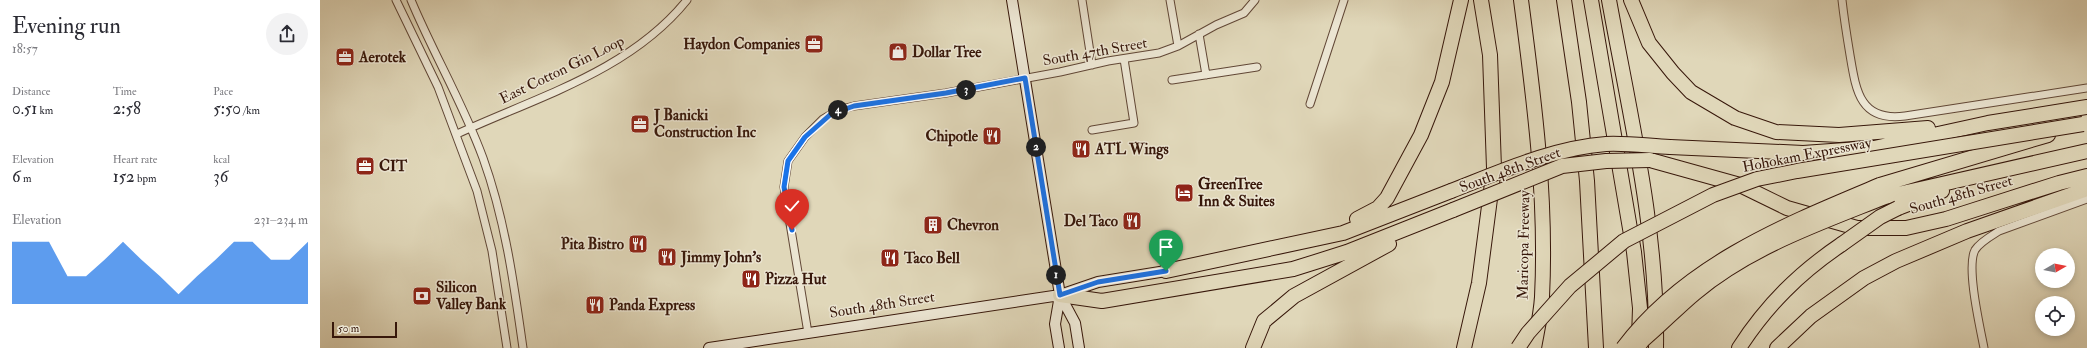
<!DOCTYPE html>
<meta charset="utf-8">
<style>
:root{--surface:#fff;--page:#f2f2f3;--text:#2b2b33;--muted:#7c7c81;--accent:#1a73e8}
body{margin:0;font-family:"IM FELL Double Pica",serif;background:var(--page);color:var(--text);height:100vh;display:flex;flex-direction:column;font-size:15px;white-space:nowrap}
*{box-sizing:border-box;margin:0}
p{font-size:13px;color:var(--muted)}
.icon{flex:none;width:22px;height:22px;fill:none;stroke:currentColor;stroke-width:2;stroke-linecap:round;stroke-linejoin:round}
.map{position:relative;flex:1;overflow:hidden}
.sheet{display:flex;flex-direction:column;background:var(--surface);width:320px}
.sheet>*{flex:none}
.needle{width:26px;rotate:81deg}
.fabs{position:absolute;left:1715px;top:248px;display:grid;gap:8px}
.fabs a{display:grid;place-items:center;width:40px;height:40px;border-radius:50%;background:var(--surface);box-shadow:0 2px 6px #0003;font-size:20px}
.scale{position:absolute;left:12px;bottom:10px;width:65px;box-sizing:border-box;padding-left:4px;border:2px solid #37170a;border-top:0;font-size:11px;line-height:14px;white-space:nowrap;color:#37170a;-webkit-text-stroke:3px #ebe5d2;paint-order:stroke}
.pin{position:absolute;display:grid;place-items:center;width:34px;height:34px;color:#fff;margin:-41px -17px;border-radius:50% 50% 50% 0;rotate:-45deg;box-shadow:0 0 4px #0007}
.pin .icon{rotate:45deg}
.km{position:absolute;width:20px;height:20px;margin:-10px;border-radius:50%;background:#222;color:#fff;font-size:11px;line-height:20px;text-align:center}
.round{display:grid;place-items:center;flex:none;width:42px;height:42px;border-radius:21px;background:var(--page)}
.headline{display:flex;align-items:center;justify-content:space-between;height:68px;padding:0 12px}
h1{font-size:22px;font-weight:600;line-height:30px}
.stats{display:grid;grid-template-columns:repeat(3,1fr);gap:6px;height:68px;padding:4px 12px}
.stats div{display:grid;align-content:center}
.stats b{font-size:17px;font-weight:600}
.stats small{font-size:11px;font-weight:400}
.stats p{font-size:11px}
.chart{height:112px;padding:8px 12px}
.chart p{display:flex;justify-content:space-between}
.chart svg{width:100%;height:72px;margin-top:4px;fill:var(--accent);opacity:.7}
main{display:flex;flex:1;min-height:0}
.map>svg:first-child{display:block}
.lines{fill:none;stroke-linecap:round;stroke-linejoin:round}
.minor-casing{stroke:#614736;stroke-width:9}
.secondary-casing{stroke:#37170a;stroke-width:12}
.motorway-casing{stroke:#37170a;stroke-width:16}
.minor{stroke:#ebe5d2;stroke-width:7}
.secondary{stroke:#ebe5d2;stroke-width:10}
.motorway{stroke:#e0d7b9;stroke-width:14}
.motorway-bridge-casing{stroke:#37170a;stroke-width:16;stroke-linecap:butt}
.motorway-bridge{stroke:#e0d7b9;stroke-width:14}
.route-casing{stroke:#fff;stroke-width:8}
.route{stroke:#1a73e8;stroke-width:5}
.labels{text-anchor:middle;dominant-baseline:central;stroke-width:3;stroke-linejoin:round;paint-order:stroke}
.poi-label{font-size:15px;font-weight:bold;fill:#37170a;stroke:#ebe5d2;text-anchor:start}
.street-label{font-size:15px;fill:#37170a;stroke:#ebe5d2}
</style>
<main>
<section class="sheet">
<div class="headline"><div><h1>Evening run</h1><p>18:57</p></div><a class="round"><svg class="icon" aria-label="share" viewBox="0 0 24 24"><path d="M12 15V3M7 8l5-5 5 5M5 13v7h14v-7"/></svg></a></div>
<div class="stats">
<div><p>Distance</p><b>0.51<small> km</small></b></div>
<div><p>Time</p><b>2:58</b></div>
<div><p>Pace</p><b>5:50<small> /km</small></b></div>
</div>
<div class="stats">
<div><p>Elevation</p><b>6<small> m</small></b></div>
<div><p>Heart rate</p><b>152<small> bpm</small></b></div>
<div><p>kcal</p><b>36</b></div>
</div>
<div class="chart"><p><span>Elevation</span>231–234 m</p>
<svg viewBox="0 0 160 44" preserveAspectRatio="none"><path d="M0 44V6L10 6L20 6L30 27L40 27L50 17L60 6L70 17L80 27L90 38L100 27L110 17L120 6L130 6L140 17L150 17L160 6V44z"/></svg>
</div>
</section>
<div class="map">
<svg width="1767" height="348" viewBox="0 0 1767 348">
<rect width="100%" height="100%" fill="#e0d7b9"/>
<filter id="stains"><feTurbulence type="fractalNoise" baseFrequency=".005" numOctaves="4"/><feColorMatrix values="0 0 0 0 .2 0 0 0 0 .09 0 0 0 0 .02 0 0 0 .5 -.17"/></filter>
<radialGradient id="worn" r=".72"><stop offset=".6" stop-color="#630" stop-opacity="0"/><stop offset="1" stop-color="#630" stop-opacity=".3"/></radialGradient>
<g class="lines">
<g class="minor-casing">
<path id="minor" d="M76 0 118 87 157 191 172 251 187 348
M91 0C113 53 143 103 163 158 185 219 194 284 203 348
M762 0 772 65
M850 0 858 46
M1522 0C1524 18 1527 37 1530 55 1536 91 1540 122 1585 116L1767 88
M879 34 886 75
M852 80 937 67
M990 104 1024 0
M772 130 814 123 804 59
M137 134C217 97 310 71 367 0
M488 333 464 187 468 161 485 137 503 119 518 110 534 106 626 93 740 72 788 61 839 53 858 46 896 25 924 13 935 0
M1664 348C1660 327 1646 267 1655 250 1660 242 1671 236 1679 231L1767 199"/>
</g>
<g class="secondary-casing">
<path id="secondary" d="M692 0 740 295 735 324 739 348
M740 295 755 323 759 348
M389 348 740 295 778 282 846 271"/>
</g>
<g class="motorway-casing">
<path id="motorway" d="M1201 0C1214 99 1227 197 1222 297 1221 314 1217 331 1214 348
M1244 0 1259 102 1267 181 1276 348
M1271 0 1314 252 1320 308 1319 338
M1289 0C1310 116 1338 230 1336 348
M1311 0 1329 43 1353 73 1371 92 1415 118 1456 132 1519 135 1608 128
M1350 147 1483 153 1554 148 1668 123 1767 107
M1330 160 1420 185 1467 208 1537 228H1586L1626 219 1739 183 1767 176
M1560 185 1728 135
M1565 197 1767 151
M1578 208 1622 191
M1037 219 1058 208 1067 198 1101 135 1122 82 1141 0
M846 271 1023 233 1131 191
M740 295 782 301 973 269 1027 252 1133 210
M933 348 944 321 974 296 1069 244
M1144 348 1159 283 1174 168 1170 55 1161 0
M1419 348C1447 305 1479 273 1522 244
M1457 348 1491 316 1544 278 1576 261 1647 231 1767 189"/>
</g>
<use href="#minor" class="minor"/>
<use href="#secondary" class="secondary"/>
<use href="#motorway" class="motorway"/>
<g class="motorway-bridge-casing">
<path id="motorway-bridge" d="M1131 191C1180 172 1232 148 1286 144 1307 143 1329 146 1350 147
M1133 210 1242 166 1286 161 1330 160
M1522 244 1560 217 1578 208
M1198 348 1208 333 1250 286 1304 241 1393 195 1437 179 1477 171 1763 124
M1303 348C1366 264 1467 224 1560 185
M1317 348 1323 340C1341 325 1357 308 1375 293 1430 247 1500 223 1565 197"/>
</g>
<use href="#motorway-bridge" class="motorway-bridge"/>
</g>
<g class="lines">
<g class="route-casing">
<path id="route" d="M472 230 464 187 468 161 485 137 511 114 534 106 626 93 705 78 740 295 778 282 846 271"/>
</g>
<use href="#route" class="route"/>
</g>
<defs>
<g id="office-square" transform="scale(1)"><rect x="-9" y="-9" width="18" height="18" rx="4" fill="#8f2418" stroke="#ebe5d2"/><path d="M-6-3h4V-5.5h4V-3h4V5H-6ZM-1-4.5V-3h2v-1.5ZM-6 0V1H6V0Z" fill="#fff"/></g>
<g id="shop-square" transform="scale(1)"><rect x="-9" y="-9" width="18" height="18" rx="4" fill="#8f2418" stroke="#ebe5d2"/><path d="M-5-2.5h2.3a2.7 3.5 0 0 1 5.4 0H5L5.5 6h-11ZM-1.5-2.5h3a1.5 2.3 0 0 0-3 0Z" fill="#fff"/></g>
<g id="restaurant-square" transform="scale(1)"><rect x="-9" y="-9" width="18" height="18" rx="4" fill="#8f2418" stroke="#ebe5d2"/><path d="M-5-6h1v4h1v-4h1v4h1v-4h1v5L-1.5 .5V6h-2V.5L-5-1ZM5-6V6H3V1.5H1.5Q1.5-4 5-6Z" fill="#fff"/></g>
<g id="hotel-square" transform="scale(1)"><rect x="-9" y="-9" width="18" height="18" rx="4" fill="#8f2418" stroke="#ebe5d2"/><path d="M-6-4.5h1.5V1H6V5H4.5V3h-9V5H-6ZM-4 0a1.8 1.8 0 1 1 3.6 0ZM.5 0V-2.5h3Q6-2.5 6 0Z" fill="#fff"/></g>
<g id="building-square" transform="scale(1)"><rect x="-9" y="-9" width="18" height="18" rx="4" fill="#8f2418" stroke="#ebe5d2"/><path d="M-4-6H4V6H1V3H-1V6H-4ZM-2.5-4.3h1.7v1.8h-1.7ZM.8-4.3h1.7v1.8H.8ZM-2.5-1h1.7V.8h-1.7ZM.8-1h1.7V.8H.8Z" fill="#fff"/></g>
<g id="bank-square" transform="scale(1)"><rect x="-9" y="-9" width="18" height="18" rx="4" fill="#8f2418" stroke="#ebe5d2"/><path d="M-6-4H6V4H-6ZM0-2.3a2.3 2.3 0 1 0 0 4.6a2.3 2.3 0 1 0 0-4.6Z" fill="#fff"/></g>
</defs>
<g fill-rule="evenodd">
<use href="#office-square" x="494" y="44"/>
<use href="#shop-square" x="578" y="52"/>
<use href="#office-square" x="25" y="57"/>
<use href="#office-square" x="320" y="124"/>
<use href="#restaurant-square" x="672" y="136"/>
<use href="#restaurant-square" x="761" y="149"/>
<use href="#office-square" x="45" y="166"/>
<use href="#hotel-square" x="864" y="193"/>
<use href="#restaurant-square" x="812" y="221"/>
<use href="#building-square" x="613" y="225"/>
<use href="#restaurant-square" x="318" y="244"/>
<use href="#restaurant-square" x="347" y="257"/>
<use href="#restaurant-square" x="570" y="258"/>
<use href="#restaurant-square" x="431" y="279"/>
<use href="#bank-square" x="102" y="296"/>
<use href="#restaurant-square" x="275" y="305"/>
</g>
<g class="labels">
<g class="poi-label">
<text x="480" y="44" text-anchor="end">Haydon Companies</text>
<text x="592" y="52">Dollar Tree</text>
<text x="39" y="57">Aerotek</text>
<text x="334" y="115">J Banicki<tspan x="334" dy="17">Construction Inc</tspan></text>
<text x="658" y="136" text-anchor="end">Chipotle</text>
<text x="775" y="149">ATL Wings</text>
<text x="59" y="166">CIT</text>
<text x="878" y="184">GreenTree<tspan x="878" dy="17">Inn &amp; Suites</tspan></text>
<text x="798" y="221" text-anchor="end">Del Taco</text>
<text x="627" y="225">Chevron</text>
<text x="304" y="244" text-anchor="end">Pita Bistro</text>
<text x="361" y="257">Jimmy John's</text>
<text x="584" y="258">Taco Bell</text>
<text x="445" y="279">Pizza Hut</text>
<text x="116" y="287">Silicon<tspan x="116" dy="17">Valley Bank</tspan></text>
<text x="289" y="305">Panda Express</text>
</g>
<g class="street-label">
<text transform="translate(775 52) rotate(-10)">South 47th Street</text>
<text transform="translate(242 70) rotate(-26)">East Cotton Gin Loop</text>
<text transform="translate(1487 155) rotate(-11)">Hohokam Expressway</text>
<text transform="translate(1190 170) rotate(-20)">South 48th Street</text>
<text transform="translate(1641 195) rotate(-16)">South 48th Street</text>
<text transform="translate(1204 245) rotate(-89)">Maricopa Freeway</text>
<text transform="translate(562 305) rotate(-9)">South 48th Street</text>
</g>
</g>
<rect width="100%" height="100%" filter="url(#stains)"/>
<rect width="100%" height="100%" fill="url(#worn)"/>
</svg>
<div class="fabs">
<a><svg class="needle" viewBox="-14 -14 28 28"><path d="M0-13l5 13h-10z" fill="#e53935"/><path d="M0 13l5-13h-10z" fill="#7c7c81"/></svg></a>
<a><svg class="icon" aria-label="locate" viewBox="0 0 24 24"><circle cx="12" cy="12" r="6"/><path d="M12 2v4M12 18v4M2 12h4M18 12h4"/></svg></a>
</div>
<div class="scale">50 m</div>
<div class="pin" style="left:846px;top:271px;background:#1e9e55"><svg class="icon" aria-label="arrive" viewBox="0 0 24 24"><path d="M6 21V4h12l-3 4 3 4H6"/></svg></div>
<div class="pin" style="left:472px;top:230px;background:#d93025"><svg class="icon" aria-label="check" viewBox="0 0 24 24"><path d="M5 12l5 5 9-10"/></svg></div>
<b class="km" style="left:736px;top:275px">1</b>
<b class="km" style="left:716px;top:147px">2</b>
<b class="km" style="left:646px;top:90px">3</b>
<b class="km" style="left:518px;top:110px">4</b>
</div>
</main>
